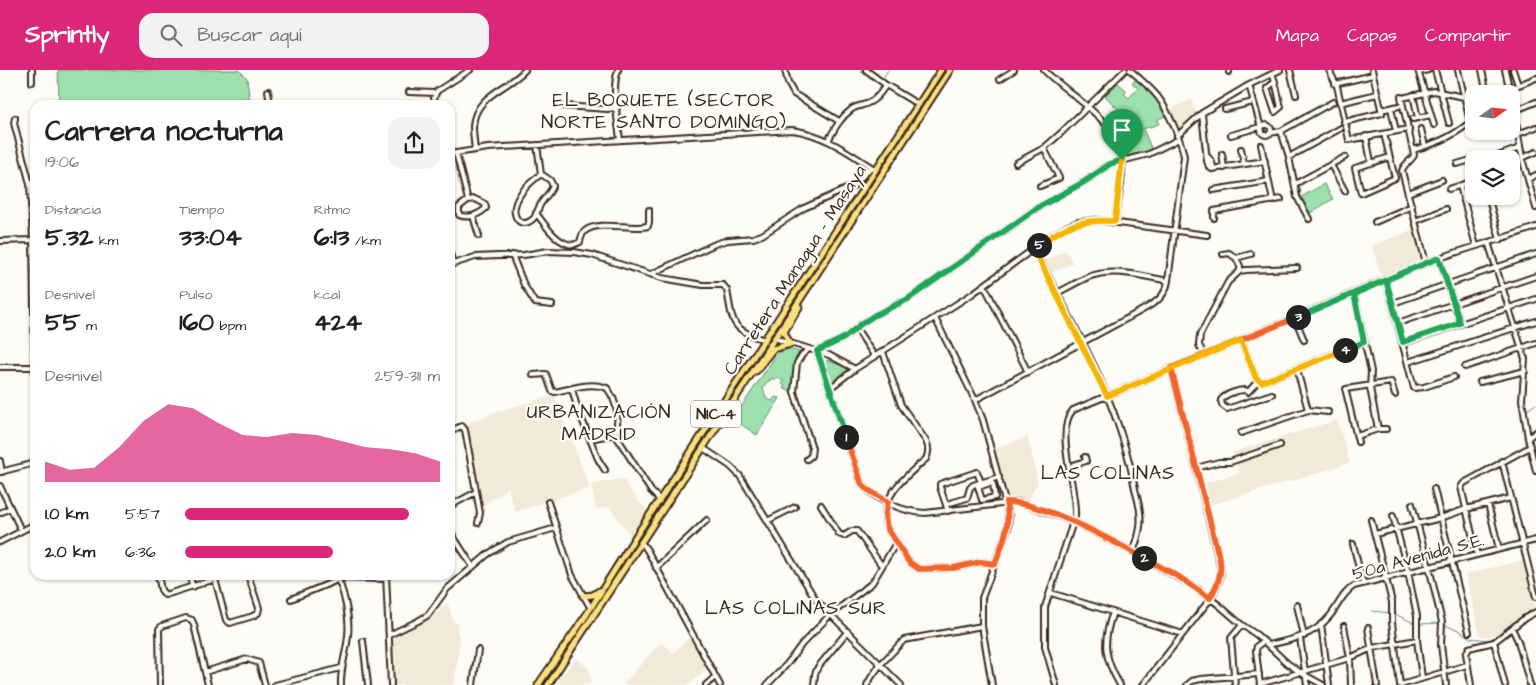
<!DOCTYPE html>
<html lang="es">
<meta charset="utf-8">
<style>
:root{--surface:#fff;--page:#f2f2f2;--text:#202124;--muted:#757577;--accent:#db2777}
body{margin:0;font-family:"Architects Daughter",sans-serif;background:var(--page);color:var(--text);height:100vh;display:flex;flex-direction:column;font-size:19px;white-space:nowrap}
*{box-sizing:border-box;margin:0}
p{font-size:16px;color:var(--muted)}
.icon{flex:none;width:28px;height:28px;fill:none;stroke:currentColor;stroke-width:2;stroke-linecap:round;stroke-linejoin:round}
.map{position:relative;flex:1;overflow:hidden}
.details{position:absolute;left:30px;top:30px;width:425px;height:480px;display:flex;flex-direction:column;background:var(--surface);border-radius:15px;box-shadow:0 1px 4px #0004}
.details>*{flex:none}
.needle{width:32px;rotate:75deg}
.controls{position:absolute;left:1465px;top:15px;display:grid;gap:10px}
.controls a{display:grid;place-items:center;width:55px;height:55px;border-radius:10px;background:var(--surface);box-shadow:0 1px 4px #0004;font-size:25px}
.pin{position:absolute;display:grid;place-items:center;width:42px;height:42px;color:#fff;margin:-51px -21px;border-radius:50% 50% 50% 0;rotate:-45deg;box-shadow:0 0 5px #0007}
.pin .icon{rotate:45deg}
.km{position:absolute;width:25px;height:25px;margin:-12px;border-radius:50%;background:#222;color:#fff;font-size:14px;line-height:25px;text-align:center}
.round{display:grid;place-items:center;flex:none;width:52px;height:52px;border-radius:15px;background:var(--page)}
.headline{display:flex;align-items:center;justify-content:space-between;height:85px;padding:0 15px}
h1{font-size:28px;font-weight:800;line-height:38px}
.figures{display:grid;grid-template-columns:repeat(3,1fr);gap:8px;height:85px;padding:5px 15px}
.figures div{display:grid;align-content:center}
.figures b{font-size:25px;font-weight:800}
.figures small{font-size:14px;font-weight:400}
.figures p{font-size:14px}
.chart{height:140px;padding:10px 15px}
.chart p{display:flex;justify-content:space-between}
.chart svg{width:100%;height:90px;margin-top:5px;fill:var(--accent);opacity:.7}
ul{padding:0 15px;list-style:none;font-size:16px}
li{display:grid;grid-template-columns:80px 60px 1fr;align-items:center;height:38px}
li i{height:12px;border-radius:6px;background:var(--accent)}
header{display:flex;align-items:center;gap:30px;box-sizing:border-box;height:70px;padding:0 25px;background:var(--accent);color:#fff}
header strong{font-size:24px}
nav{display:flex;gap:28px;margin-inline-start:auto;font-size:18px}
.search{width:350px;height:45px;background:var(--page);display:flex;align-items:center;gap:12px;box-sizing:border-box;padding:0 18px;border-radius:15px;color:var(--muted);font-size:19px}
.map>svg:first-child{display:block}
.built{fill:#f2ead8}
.green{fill:#9be0ad;stroke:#6b8566}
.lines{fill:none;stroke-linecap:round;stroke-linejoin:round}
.stream{stroke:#698997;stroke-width:1}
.minor-casing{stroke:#3b2a1e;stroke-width:8}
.highway-casing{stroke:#3b2a1e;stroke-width:9}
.minor{stroke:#fdfcf7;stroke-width:4}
.highway{stroke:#fbe080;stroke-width:5}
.split-1-casing{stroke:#fff;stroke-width:10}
.split-2-casing{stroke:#fff;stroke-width:10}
.split-3-casing{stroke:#fff;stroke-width:10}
.split-4-casing{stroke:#fff;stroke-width:10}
.split-5-casing{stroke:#fff;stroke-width:10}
.split-6-casing{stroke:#fff;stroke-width:10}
.split-1{stroke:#22a559;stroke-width:6}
.split-2{stroke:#f0652b;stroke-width:6}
.split-3{stroke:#f0652b;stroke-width:6}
.split-4{stroke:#22a559;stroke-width:6}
.split-5{stroke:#f5b400;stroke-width:6}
.split-6{stroke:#f5b400;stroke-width:6}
.labels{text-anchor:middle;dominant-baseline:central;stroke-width:4.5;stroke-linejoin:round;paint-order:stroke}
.shield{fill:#fdfcf7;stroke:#75695f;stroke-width:1}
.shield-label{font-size:16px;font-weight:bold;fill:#3b2a1e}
.street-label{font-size:18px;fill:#3b2a1e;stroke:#fdfcf7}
.neighbourhood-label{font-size:19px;letter-spacing:1px;fill:#3b2a1e;stroke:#fdfcf7}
</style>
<header>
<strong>Sprintly</strong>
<div class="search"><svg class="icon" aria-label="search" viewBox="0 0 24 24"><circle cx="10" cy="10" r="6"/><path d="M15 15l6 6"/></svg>Buscar aquí</div>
<nav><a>Mapa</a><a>Capas</a><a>Compartir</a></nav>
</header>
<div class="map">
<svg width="1536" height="615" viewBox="0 0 1536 615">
<rect width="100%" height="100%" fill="#fdfcf7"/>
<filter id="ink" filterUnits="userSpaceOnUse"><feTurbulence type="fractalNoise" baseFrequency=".02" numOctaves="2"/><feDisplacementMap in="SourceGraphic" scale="10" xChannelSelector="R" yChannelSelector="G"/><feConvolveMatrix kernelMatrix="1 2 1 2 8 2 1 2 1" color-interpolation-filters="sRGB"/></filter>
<g filter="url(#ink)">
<path class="built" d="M1191 29 1197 44 1178 62 1168 41Z
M1414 159 1422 192 1382 208 1372 176Z
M1066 180 1073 193 1049 204 1043 191Z
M554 325 590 418 515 442 508 417 482 437 467 353 496 342Z
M1337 350 1350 393 1211 435 1205 413 1239 403 1233 382Z
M1028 366 1038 414 1032 422 1028 432 1008 430 994 379Z
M623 409 638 431 648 440 631 466 609 437 596 439 591 414Z
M1524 490 1536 540 1496 564 1488 567 1480 566 1466 504Z
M448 534 453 550 458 554 457 560 460 571 454 615H394L391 568 440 541 439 536Z
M689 568 707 598 689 615H622L659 574H664L673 583Z
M576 588 589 598 591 613 587 615H561L557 612Z"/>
<path class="green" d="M58 0H239L247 8 250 35H94L59 30Z
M1136 9 1157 30 1165 46 1158 49 1159 54 1143 59 1152 80 1126 86C1122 73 1115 63 1107 52L1119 40 1105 26 1118 13 1127 21 1124 24 1129 28 1138 18 1132 13Z
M1324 114 1333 129 1310 143 1301 127 1299 128 1296 117 1299 115 1301 122 1300 123 1301 127Z
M789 279 802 283 798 292 792 322 783 318 785 316 782 314 783 311 777 307 775 310 772 308 770 311 769 310 763 318 766 328 772 331 775 327 780 328 757 365 733 349 777 284 780 282Z
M827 290 849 299 850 301 831 315 828 314 823 296Z"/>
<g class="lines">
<path class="stream" d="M860 0 880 13
M882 10 888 0
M1526 341 1536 334
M1372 541 1391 543
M1395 544 1416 554
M1420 554 1439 553
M1444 555 1459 560 1470 568 1488 570 1499 565 1517 552"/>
<g class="minor-casing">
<path id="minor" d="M32 0V12
M618 0C611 19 618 50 620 70
M785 0 788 13 794 24 839 51
M866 0 886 15 919 35
M1044 0C1069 26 1119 50 1122 90 1124 110 1117 132 1115 151
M1229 0V2
M1290 0 1296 25
M1329 0 1337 16 1349 70 1409 59
M1418 0 1434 55
M1435 0 1449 53
M1458 0 1469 47
M1482 0 1487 24
M1513 0 1518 15
M1419 2 1428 0
M1272 4C1277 14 1278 27 1281 37L1275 42 1267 18 1275 12
M1536 8 1514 17 1517 60 1523 92 1536 138
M1000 9 1014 0
M1335 14 1373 5
M1249 15 1262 61
M268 21 270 35
M409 22 435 23
M1485 24 1509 17 1505 0
M1413 25 1418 48
M1401 27 1414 85C1412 91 1403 94 1402 101L1426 193
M1402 28 1434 21 1464 27H1474
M1340 33 1377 24
M436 35 434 28 437 21 470 0
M563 36 607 39 617 38
M1391 38 1396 61
M1225 39 1253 32
M1381 40 1399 36
M1516 40 1536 32
M1202 44 1207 91 1209 97 1212 99
M15 48 14 53 30 114 33 170 35 307
M1413 49 1431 45
M1344 52 1382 43 1372 0
M1261 60a5 5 0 1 1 10 0a5 5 0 1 1-10 0Z
M1421 59 1425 76
M1281 61 1289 87 1297 127 1309 149
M1270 63 1281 61 1333 32
M1384 64 1395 108 1361 123 1355 98 1390 87
M1518 64 1536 57
M1231 65 1260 57
M1177 66 1202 43 1249 15 1280 0
M1366 66 1371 92
M828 71C835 58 840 48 852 39 858 35 864 36 870 32 877 29 882 21 886 15
M537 75 541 104 550 110 553 116C550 123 546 126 542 132 538 137 537 145 533 149 520 160 511 146 516 133 520 121 531 112 541 104
M1261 75 1273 131
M1241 79 1244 94
M475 80C474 72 473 64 473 56 475 25 508 19 525 0
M1413 80C1437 73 1448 69 1468 54
M456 83 468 130
M450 84 488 78 792 60C824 64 849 83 876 100
M1222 84 1224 98
M1208 87C1211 90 1214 95 1212 99
M1289 87 1341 58
M1522 88 1536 82
M1489 89 1520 78
M1016 93 1044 78 1061 63 1125 0
M1457 94 1474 89
M1331 95 1345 121
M1212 99 1265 91
M1511 109 1512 108
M1528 109 1536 105
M1295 114 1345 87
M1040 116 1059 108 1044 78
M1460 116 1476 176
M1449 119 1474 111
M1213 120 1269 111
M1408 123 1442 110
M1488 126 1500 170
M475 129 485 134 486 138C479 145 468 149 459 145V137L468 130Z
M536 143C545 155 557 174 573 175L580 172C581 168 582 163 585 161 598 150 632 160 648 156L649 152V140
M473 146 479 166
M1214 148V141L1281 129
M1415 151 1446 139
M1375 152 1412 136
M0 171 33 170
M1488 172 1525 289 1522 330 1528 368 1536 401
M1034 179C1074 256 1120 333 1135 419 1138 431 1142 444 1140 457 1139 465 1136 474 1133 482
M450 183 453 194
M1223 184 1229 183 1236 188 1251 184
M512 185 524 215 535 233 552 235
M1236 188 1240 196V201
M1439 188 1460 253
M450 195 475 187 524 185 548 181 574 182 592 185 662 208 703 215H723L727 220C733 253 730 259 765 270
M651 204 715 174 728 170 753 168 762 165 804 138 853 116 871 97
M1386 210 1414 318 1424 317 1454 307
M984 215 1028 302
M1057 223C1067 218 1077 212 1088 207 1114 197 1142 206 1168 211
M1354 224 1371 301 1370 318 1378 359
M1393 233 1536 184
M935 248 975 330 983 350 1009 446 1008 458 982 528V556L992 615
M1295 248 1304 270
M1398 253 1536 206
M856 258 875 287
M774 268 829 285 855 299
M1241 270 1256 308 1262 312 1364 272
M1403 273 1536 229
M817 281 861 412C873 430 904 442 925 443L1018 432 1075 452 1133 482 1198 519 1220 536 1242 555 1257 565 1287 593 1301 603 1323 615
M817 281 844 268 861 254 875 245 908 229 1037 138 1084 112 1110 94 1149 84 1179 69
M883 282 901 335 926 371C929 378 929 382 926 389 906 406 877 428 887 458L909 492 919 499 953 498 981 492 995 494
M1204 285 1199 275 1200 265 1228 212 1240 201 1246 200 1297 198
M1408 292 1536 251
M0 297H34
M1465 297 1536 273
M1297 300 1308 340
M533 305 546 304 552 321 555 322C571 319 591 311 607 318 617 331 620 349 615 364L651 421 660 430
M1480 312 1525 301
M830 318 855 299 972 224 1051 166 1068 156 1078 152 1096 150 1207 165
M572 319 577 337 598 389 605 400
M1248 322 1245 320C1238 320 1225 324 1221 330L1222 335 1227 339 1272 324
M1248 322 1258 311
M975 330 1139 242C1153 234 1165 229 1168 211L1184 87C1182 72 1168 40 1158 27 1150 17 1140 9 1130 0
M450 361 462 356 465 360 480 443 478 453
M1241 363 1308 340 1328 342
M1357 366 1378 359H1386
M1528 368 1536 362
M590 369 615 364
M1358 372 1346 322V319L1391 312 1395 325
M703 378 730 396 740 406 816 530 901 615
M807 389 811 386 812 378 794 322 797 293 802 285 809 279
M0 391 2 402
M1502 391 1536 527
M1196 398 1219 392H1230L1280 375
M1069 399 1073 398V395L1086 391 1085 387
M0 402 35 393
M990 413 993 414 995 427 982 430 978 417Z
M0 416 20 458
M1434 419 1469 562
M548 432 572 505 590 537
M947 434 967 428 970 418 973 415 999 407
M1412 434 1429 497 1442 552 1441 575 1446 615
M1488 434 1499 479
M821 435 839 464 844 466 852 461H857L882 496
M450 436 476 422
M948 441 940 417V414L977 402 982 415
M0 443 10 438
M1393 446 1408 502 1417 546V570L1422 608
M1371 450 1392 532V553L1400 615
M767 451 795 437
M450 457 453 466 473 497
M1375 464 1441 448 1466 439 1511 428
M0 472 35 454
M641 472 647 480 720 615
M1353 474 1363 514
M1477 485 1461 417 1464 413 1530 377
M656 498 707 450
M158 505 161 520 165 525 228 505
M189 505 193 517
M335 505C344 517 350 550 348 565 347 582 340 597 341 615
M386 505 391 615
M338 508 386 509
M215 509 226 550 230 553 253 546 258 543 259 538 248 505
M1051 523 1183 564
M291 529 333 512 338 508
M1297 535 1304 566
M1113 542C1102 572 1104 588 1120 615
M1321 554 1329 615
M1344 556 1350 588 1351 615
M1368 558 1377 615
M1512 558 1518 571 1530 615
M389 565 418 551 428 545 447 519 488 484 508 472 556 458
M1300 568 1307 615
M363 571 368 615
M1494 572 1505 615
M1268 575C1292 570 1313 566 1329 547 1338 537 1342 523 1354 516L1536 470
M205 602 247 589 259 593 265 615
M1260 614 1350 588 1372 578 1417 570
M160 615 159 559 162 556 186 548 192 550 194 555 208 615
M275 615 341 598
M473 615 478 580
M706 615 715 607
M767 615 787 594 802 574 830 545 872 513 896 473
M814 615 815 604 818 597 847 562
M867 615 872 606 881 594 904 570 982 556
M1056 615 1045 577V537L1075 446C1077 418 1054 361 1073 340L1426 193C1462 179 1500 170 1536 157
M1143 615 1211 528 1219 511 1221 504 1219 491 1171 298
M1187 615 1192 611 1201 609 1259 604
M1235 615 1231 568 1242 555
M1260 615 1256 581 1257 576 1264 571
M1401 615 1467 595
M1471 615 1466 584 1469 578 1494 572 1525 548 1536 542"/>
</g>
<g class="highway-casing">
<path id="highway" d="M756 301 773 279 790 274 784 262 799 237
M583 526 593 525 599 521
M538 615 587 544 636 466 941 0
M548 615 950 0"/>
</g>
<use href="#minor" class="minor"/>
<use href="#highway" class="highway"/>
</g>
</g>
<g class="lines" filter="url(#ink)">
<g class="split-1-casing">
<path id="split-1" d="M846 367 817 281 844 268 861 254 875 245 908 229 1037 138 1084 112 1110 94 1122 90"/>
</g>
<g class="split-2-casing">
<path id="split-2" d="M846 367 861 412 865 418 888 432 885 446 887 458 909 492 919 499 953 498 981 492 995 494C1003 472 1011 457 1006 432 1044 432 1110 470 1144 488"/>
</g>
<g class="split-3-casing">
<path id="split-3" d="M1144 488 1179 507 1210 528C1217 515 1222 506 1220 491L1171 298 1298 247"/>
</g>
<g class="split-4-casing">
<path id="split-4" d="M1298 247 1386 210 1403 272 1460 253 1439 188C1410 199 1382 212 1354 224L1364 272 1345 280"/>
</g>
<g class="split-5-casing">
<path id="split-5" d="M1039 175 1034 179 1107 326 1241 270 1256 308 1262 312 1345 280"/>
</g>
<g class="split-6-casing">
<path id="split-6" d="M1039 175C1065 155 1082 149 1115 151L1122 90"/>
</g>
<use href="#split-1" class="split-1"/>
<use href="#split-2" class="split-2"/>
<use href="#split-3" class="split-3"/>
<use href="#split-4" class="split-4"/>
<use href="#split-5" class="split-5"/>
<use href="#split-6" class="split-6"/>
</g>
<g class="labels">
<rect class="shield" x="691" y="330.5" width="50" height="27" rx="4"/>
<g class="shield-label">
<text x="716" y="344">NIC-4</text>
</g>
<g class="street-label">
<text transform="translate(795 200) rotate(-57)">Carretera Managua - Masaya</text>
<text transform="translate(1418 487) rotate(-15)">50a Avenida S.E.</text>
</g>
<g class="neighbourhood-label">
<text x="664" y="30">EL BOQUETE (SECTOR<tspan x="664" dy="22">NORTE SANTO DOMINGO)</tspan></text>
<text x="599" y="342">URBANIZACIÓN<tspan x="599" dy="22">MADRID</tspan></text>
<text x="1108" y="403">LAS COLINAS</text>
<text x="796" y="538">LAS COLINAS SUR</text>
</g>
</g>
</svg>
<div class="controls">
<a><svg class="needle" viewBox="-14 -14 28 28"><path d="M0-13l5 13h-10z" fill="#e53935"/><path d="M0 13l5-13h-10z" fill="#757577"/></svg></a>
<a><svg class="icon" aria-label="layers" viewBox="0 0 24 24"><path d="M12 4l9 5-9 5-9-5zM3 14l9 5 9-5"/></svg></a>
</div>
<div class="pin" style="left:1122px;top:90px;background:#1e9e55"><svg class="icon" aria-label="arrive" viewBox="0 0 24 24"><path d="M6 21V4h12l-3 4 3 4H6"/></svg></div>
<b class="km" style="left:846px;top:367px">1</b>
<b class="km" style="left:1144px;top:488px">2</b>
<b class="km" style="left:1298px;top:247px">3</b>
<b class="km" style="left:1345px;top:280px">4</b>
<b class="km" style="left:1039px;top:175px">5</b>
<section class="details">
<div class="headline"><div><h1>Carrera nocturna</h1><p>19:06</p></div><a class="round"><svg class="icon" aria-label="share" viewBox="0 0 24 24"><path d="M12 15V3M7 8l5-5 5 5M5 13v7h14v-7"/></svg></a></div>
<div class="figures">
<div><p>Distancia</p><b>5.32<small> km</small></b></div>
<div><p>Tiempo</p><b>33:04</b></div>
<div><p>Ritmo</p><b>6:13<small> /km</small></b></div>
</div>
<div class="figures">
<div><p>Desnivel</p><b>55<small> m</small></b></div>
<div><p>Pulso</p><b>160<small> bpm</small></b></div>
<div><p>kcal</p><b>424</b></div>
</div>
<div class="chart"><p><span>Desnivel</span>259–311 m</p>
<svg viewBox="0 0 160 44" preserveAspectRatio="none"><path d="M0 44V34L10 38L20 37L30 27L40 14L50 6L60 8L70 15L80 21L90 22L100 20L110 21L120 24L130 27L140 28L150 30L160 34V44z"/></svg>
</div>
<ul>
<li><b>1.0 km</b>5:57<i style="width:88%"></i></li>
<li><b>2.0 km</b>6:36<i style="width:58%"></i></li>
</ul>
</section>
</div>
